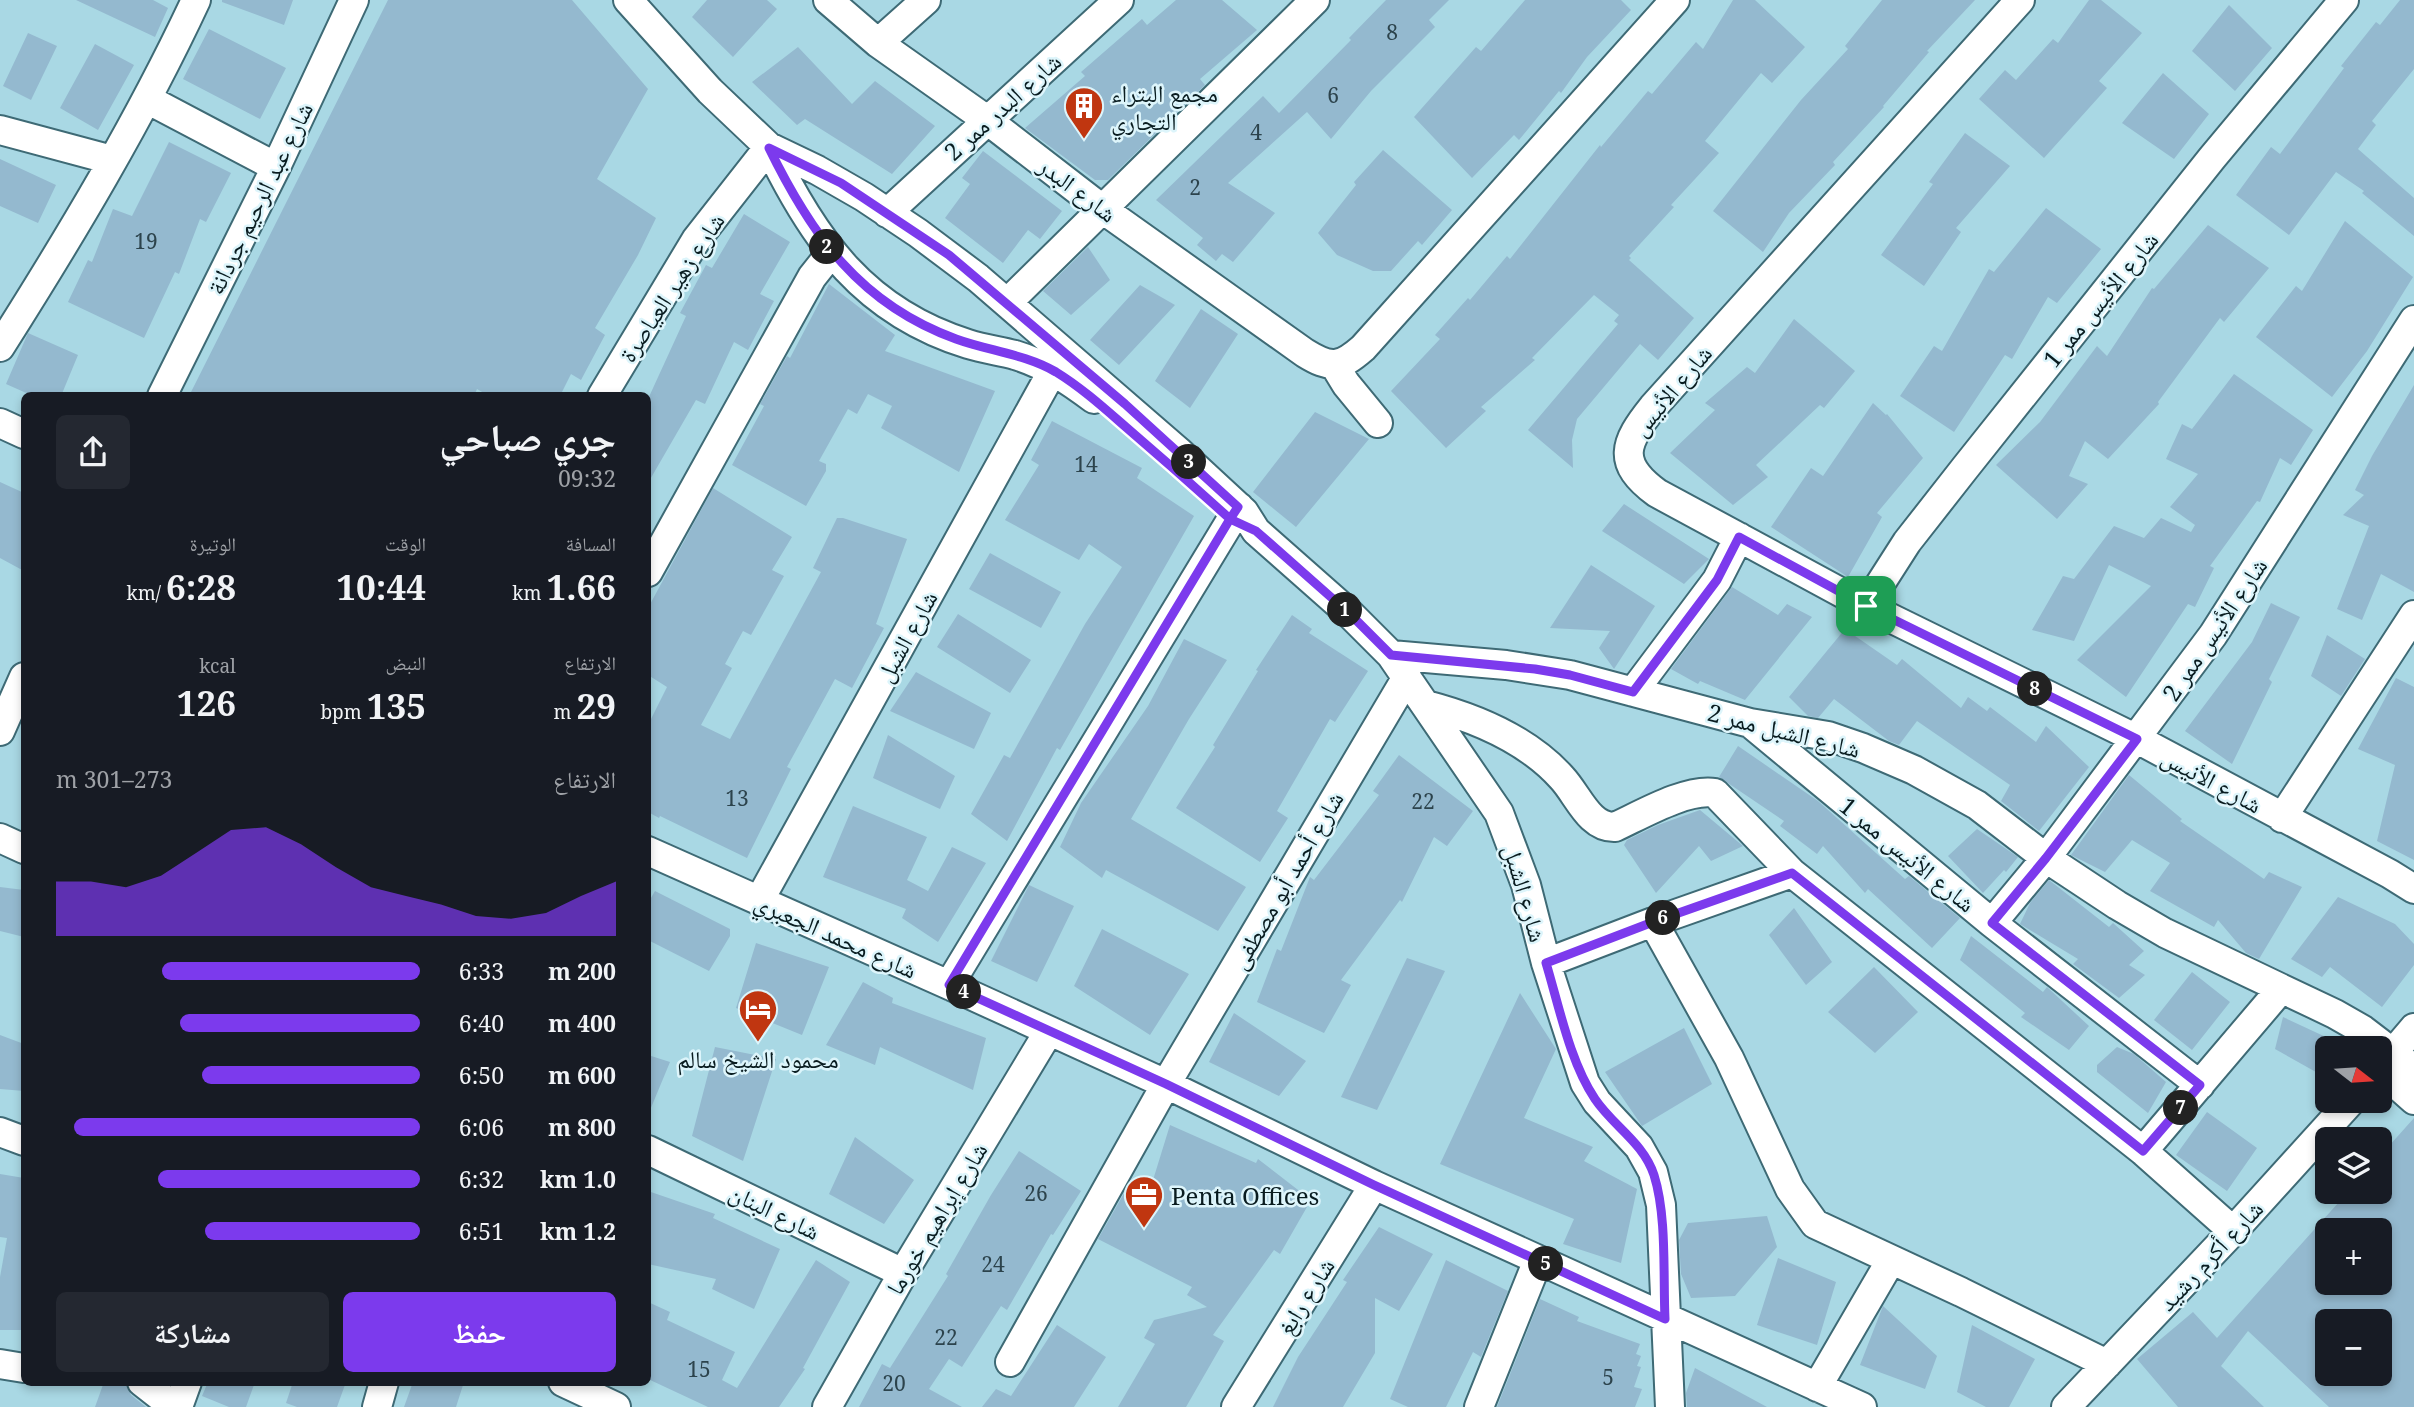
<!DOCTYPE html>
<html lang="ar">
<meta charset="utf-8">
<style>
:root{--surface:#171b24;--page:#242831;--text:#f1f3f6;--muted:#9ea1a6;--accent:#7c3aed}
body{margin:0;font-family:"Noto Serif","Noto Naskh Arabic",serif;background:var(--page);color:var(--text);direction:rtl;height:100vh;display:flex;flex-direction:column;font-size:26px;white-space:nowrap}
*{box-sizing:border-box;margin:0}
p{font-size:23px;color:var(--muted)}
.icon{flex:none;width:38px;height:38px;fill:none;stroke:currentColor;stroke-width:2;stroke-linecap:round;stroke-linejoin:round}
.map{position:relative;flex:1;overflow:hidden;direction:ltr}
.drawer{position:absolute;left:21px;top:392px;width:630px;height:994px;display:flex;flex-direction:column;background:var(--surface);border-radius:10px;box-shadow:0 4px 10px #0003;direction:rtl}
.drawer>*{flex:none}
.needle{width:46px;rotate:107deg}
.tools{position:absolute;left:2315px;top:1036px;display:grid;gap:14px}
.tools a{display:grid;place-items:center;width:77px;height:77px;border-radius:10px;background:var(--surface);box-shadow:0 4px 10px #0003;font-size:35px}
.pin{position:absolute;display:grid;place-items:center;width:60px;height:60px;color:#fff;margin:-30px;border-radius:14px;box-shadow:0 4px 10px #0006}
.km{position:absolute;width:35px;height:35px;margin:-18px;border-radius:50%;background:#222;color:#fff;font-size:19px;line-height:35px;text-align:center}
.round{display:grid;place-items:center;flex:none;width:74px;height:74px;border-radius:10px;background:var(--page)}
.overview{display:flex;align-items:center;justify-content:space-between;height:119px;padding:0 35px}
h1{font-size:38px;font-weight:700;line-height:52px}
.metrics{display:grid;grid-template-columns:repeat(3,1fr);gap:10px;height:119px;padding:7px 35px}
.metrics div{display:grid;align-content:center}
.metrics b{font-size:35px;font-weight:700}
.metrics small{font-size:19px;font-weight:400}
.metrics p{font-size:19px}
.chart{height:196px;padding:14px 35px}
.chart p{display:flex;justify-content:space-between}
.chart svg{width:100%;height:126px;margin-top:7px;fill:var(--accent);opacity:.7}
.action{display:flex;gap:14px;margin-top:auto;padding:14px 35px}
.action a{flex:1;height:80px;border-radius:10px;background:var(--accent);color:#fff;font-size:28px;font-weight:700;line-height:80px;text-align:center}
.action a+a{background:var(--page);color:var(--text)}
ul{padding:0 35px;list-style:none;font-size:23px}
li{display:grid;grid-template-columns:112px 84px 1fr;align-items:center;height:52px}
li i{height:18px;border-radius:9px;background:var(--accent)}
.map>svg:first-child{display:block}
.building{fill:#94b9cf;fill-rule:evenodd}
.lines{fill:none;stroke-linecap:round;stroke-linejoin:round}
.minor-casing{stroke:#3e6a75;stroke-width:32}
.minor{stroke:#fff;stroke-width:28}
.route-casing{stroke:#fff;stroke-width:14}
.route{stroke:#7c3aed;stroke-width:9}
.labels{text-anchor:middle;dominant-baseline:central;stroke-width:5;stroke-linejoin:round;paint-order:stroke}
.number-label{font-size:21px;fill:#2c434c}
.poi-label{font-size:24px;fill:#091c20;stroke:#ddf5fb;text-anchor:start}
.street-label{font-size:24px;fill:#091c20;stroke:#ddf5fb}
</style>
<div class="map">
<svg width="2414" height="1407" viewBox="0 0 2414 1407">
<rect width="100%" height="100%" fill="#a9d8e4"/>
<path class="building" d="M76 0H153L168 8 155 37Z
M222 0H293L284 25 222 2Z
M388 0H572L648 89 597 179 656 218 638 255 595 328 605 335 581 380 571 374 560 396H489L477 389 474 396H189Z
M707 0H767L777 9 733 57 692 17Z
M1176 0H1222L1257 30 1200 79 1205 85 1108 180H1095L1025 128 1085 76 1081 72 1142 19 1147 25Z
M1386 0H1449L1429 20 1435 27 1371 91 1331 139 1307 112 1228 183 1275 213 1233 262 1222 254 1216 261 1197 245 1203 238 1156 200 1263 96 1279 113 1351 40 1349 38Z
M1525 0H1621L1631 10 1587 57 1561 93 1559 91 1519 140 1514 135 1472 178 1414 117 1476 47 1481 51Z
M1733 0H1755L1805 47 1772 83 1761 73 1705 141 1719 153 1671 205 1674 207 1629 256 1631 258 1629 260 1694 318 1658 360 1640 344 1577 419 1572 440 1573 468 1528 430 1618 324 1614 321 1619 315 1594 295 1532 358 1535 360 1481 407 1486 411 1446 448 1391 391 1440 339 1435 335 1468 298 1470 300 1507 256 1510 259 1600 145 1601 147 1648 91 1652 94 1696 42 1703 49Z
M1882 0H1975L1927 51 1929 52 1883 106 1884 107 1833 162 1835 165 1789 213 1763 252 1713 211 1801 100 1848 49 1845 46Z
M2089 0H2101L2142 33 2099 81 2107 88 2044 158 1979 99 2005 70 2016 80 2053 39 2058 43Z
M2400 0H2414V69L2372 121 2376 125 2358 149 2414 198V236L2362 193 2364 191 2336 172 2289 235 2236 195 2271 147 2280 154 2344 68 2341 66 2376 22 2380 25Z
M2229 5 2272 48 2235 91 2192 51Z
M209 29 286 68 260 119 183 79Z
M28 33 57 46 31 100 3 86Z
M95 44 134 65 98 130 60 108Z
M798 47 852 104 875 81 935 126 892 174 805 119 797 125 752 82Z
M2163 73 2209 114 2174 159 2122 123Z
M1965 133 2010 166 1956 228 1961 232 1924 286 1881 255 1933 184 1929 182Z
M169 142 231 173 206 222 200 219 179 274 175 272 144 338 68 302 88 260 92 262 113 209 132 216Z
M1383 150 1452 210 1422 245 1418 241 1391 271H1373L1337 255 1318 233 1356 185 1354 182Z
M983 151 1062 211 1040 239 1028 230 1003 263 945 218 970 184 962 178Z
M0 159 56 185 38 223 0 206Z
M2046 208 2101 249 2057 303 2048 297 2012 359 2005 355 1954 432 1900 396 1934 346 1942 351 1989 269 1994 272Z
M744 214 790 242 760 294 774 301 748 350 734 342 705 404 696 400 648 483V399L686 316 680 313 706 265 712 268Z
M2345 221 2413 277 2367 351 2332 397 2256 337 2296 286 2302 291Z
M2208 225 2269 268 2224 322 2220 318 2158 402 2159 404 2108 459 2085 441 2069 476 2088 484 2057 519 1996 465 2040 422 2097 346 2107 356 2152 288 2154 289Z
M1088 247 1110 280 1071 315 1043 291Z
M829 284 895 335 885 351 995 391 959 472 881 428 892 406 868 394 857 414 848 409 819 461 826 464V471L806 506 732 465 764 406 760 404 787 356 790 358Z
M1140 285 1175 305 1119 365 1090 340Z
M1201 309 1238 334 1190 408 1155 381Z
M1794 319 1855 371 1824 408 1820 405 1756 465 1768 477 1733 505 1670 453 1715 410 1705 403 1747 367 1755 373Z
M28 333 78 355 61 396H33L6 384Z
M2234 374 2313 430 2291 465 2280 458 2260 502 2257 501 2210 566 2214 568 2195 607 2188 604 2126 697 2077 660 2151 586 2109 565 2074 641 2032 630 2063 576 2074 579 2114 526 2144 538 2161 518 2191 532 2195 525 2170 507 2198 474 2166 459 2182 424 2192 429Z
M2414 385V592L2381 574 2362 620 2337 609 2369 526 2343 515 2364 495 2355 490 2372 456Z
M1873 403 1886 415 1887 414 1923 458 1877 513 1882 517 1848 577 1771 527 1811 468 1823 476Z
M1315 412 1369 439 1296 527 1253 492Z
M1052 421 1142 468 1137 478 1194 516 1060 750 1057 748 1007 841 971 814 1004 755 1010 758 1085 624 1122 567 1089 544 1079 560 1005 520 1039 465 1031 460Z
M0 482 24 493V571L0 558Z
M713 488 792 537 772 570 784 576 751 635 743 631 725 664 732 668 701 725 730 739 821 572 813 568 837 518H843L907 539 876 624 884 628 852 688 835 679 787 767 791 769 747 858 660 816 659 818 648 812V725L667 687 648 675V608Z
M1624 504 1709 559 1684 584 1602 531Z
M990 553 1061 592 1041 628 969 589Z
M1591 565 1655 606 1614 669 1599 648 1610 631 1550 628Z
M1732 587 1778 615 1787 604 1812 617 1745 700 1700 681 1698 684 1671 669Z
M2271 603 2300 617 2269 679 2272 682 2232 764 2185 731 2252 642Z
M958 614 1031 660 1010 693 937 647Z
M1292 615 1312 629 1309 633 1368 671 1335 722 1330 719 1277 811 1288 818 1260 862 1176 808 1215 747 1213 745 1258 671 1256 670Z
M1845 629 1897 665 1902 659 1961 708 1968 697 1987 711 1990 707 2036 742 2046 726 2089 767 2039 831 2001 801 2010 785 1917 721 1899 745 1889 741 1834 699 1818 718 1808 716 1789 697Z
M2327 635 2365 659 2341 696 2311 676Z
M1184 639 1227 660 1189 719 1131 819 1246 887 1218 931 1106 870 1102 878 1060 847 1081 803 1148 706Z
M916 672 991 713 974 749 890 711Z
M2396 678 2414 687V860L2377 841 2395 765 2358 749Z
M888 735 955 776 940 809 873 778Z
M1738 746 1818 801 1905 879 1909 876 1960 918 1932 948 1868 889 1865 893 1823 846 1817 854 1780 826 1784 821 1719 777Z
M1399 755 1473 811 1447 846 1434 837 1402 902 1400 900 1341 980 1351 985 1324 1033 1257 1002 1277 949 1281 951 1310 877 1314 880 1379 795 1373 791Z
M2129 775 2182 819 2180 821 2264 879 2269 872 2302 887 2259 959 2246 953 2218 920 2214 927 2150 891 2170 863 2132 840 2105 872 2071 855Z
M853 806 927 837 907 880 928 891 952 847 986 863 938 942 902 918 906 909 823 877Z
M1700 810 1743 846 1711 861 1699 846 1656 893 1624 845 1627 840 1658 825Z
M1977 829 2018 857 2006 872 2004 870 1983 893 1948 856Z
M2049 880 2109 927 2113 923 2144 951 2129 965 2145 975 2119 998 2073 964 2078 959 2020 924 2030 903Z
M1029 885 1074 906 1037 982 991 961Z
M0 887 24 890V937L0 931Z
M655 891 730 929V936L709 971 648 940V903Z
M2338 897 2395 924 2414 944V965L2382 1007 2330 967 2322 977 2291 959Z
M1794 908 1832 962 1806 985 1769 935Z
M1102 929 1189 974 1150 1035 1074 986Z
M1971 936 2043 992 2047 987 2089 1026 2069 1050 2021 1017 2025 1013 1960 960Z
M756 943 829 967 802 1035 736 1008Z
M1407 958 1445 971 1377 1110 1341 1097Z
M1874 967 1918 1012 1875 1053 1828 1012Z
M2192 972 2230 1002 2192 1050 2154 1020Z
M863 982 893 998 892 1003 986 1038 973 1090 880 1047 875 1065 826 1045Z
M1520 993 1556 1049 1524 1118 1593 1147 1584 1161 1637 1189 1621 1263 1563 1244 1574 1219 1440 1164Z
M1234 1013 1306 1061 1279 1096 1209 1062Z
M2283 1017 2328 1038V1067L2323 1076 2275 1049Z
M1684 1028 1712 1084 1642 1126 1605 1072Z
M0 1035 24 1044V1091L0 1089Z
M715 1047 776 1059 743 1161 692 1136Z
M2117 1047 2134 1054 2166 1082 2148 1113 2097 1072V1065Z
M648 1055 670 1062 648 1115Z
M2207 1112 2257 1148 2227 1191 2176 1155Z
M2414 1118V1407H2329L2248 1331 2221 1366 2264 1407H2178L2137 1359 2193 1312 2217 1338 2348 1192H2380V1156ZM2328 1230H2380V1283H2328ZM2328 1321H2380V1374H2328Z
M1170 1125 1256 1163 1258 1159 1311 1200 1280 1254 1274 1250 1213 1335 1224 1341 1186 1407H1118L1155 1344 1144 1338 1154 1320 1207 1307 1187 1295 1192 1287 1098 1239 1131 1181 1149 1193Z
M855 1137 914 1180 884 1224 829 1194Z
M1019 1151 1081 1191 1053 1235 1051 1234 1007 1310 1001 1306 962 1367 949 1359 929 1389 962 1407H859L882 1364 890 1368 948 1276 946 1274 991 1195Z
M0 1174 24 1178V1330H0V1277L7 1238 0 1237Z
M648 1191 715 1214 713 1218 780 1249 754 1309 712 1289 716 1279 648 1264Z
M1767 1216 1777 1247 1735 1296 1691 1298 1681 1274 1679 1240 1688 1223Z
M1379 1227 1433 1254 1399 1311 1375 1298V1353L1343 1407H1273L1298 1357 1347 1282 1343 1280Z
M1778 1258 1836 1282 1817 1345 1757 1325Z
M816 1260 850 1282 803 1368 805 1369 779 1407H708L648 1379V1302L670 1312 667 1320 735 1352 722 1380 737 1388Z
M1446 1260 1508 1291 1481 1357 1473 1352 1446 1407H1408L1390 1399Z
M1540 1299 1579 1317 1577 1321 1640 1344 1636 1354 1641 1356 1637 1366 1641 1367 1634 1387 1642 1389 1635 1407H1497Z
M1883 1306 1937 1356 1925 1389 1860 1365Z
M1057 1325 1106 1357 1074 1407H982L996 1389 1011 1396Z
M1972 1325 2035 1359 2009 1407H1986L1957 1392Z
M1695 1368 1767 1407H1687L1686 1393Z
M104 1382H126L131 1395 146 1407H95Z
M208 1382H255L246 1407H229L202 1396Z
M293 1382H346L337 1407H297L286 1403Z
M413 1382H464L456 1407H404Z"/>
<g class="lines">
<g class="minor-casing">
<path id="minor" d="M628 0 710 91 769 147 817 170 864 197 918 233 978 278 1178 451 1244 512 1256 531 1350 614 1391 655 1499 813 1526 885 1546 963 1585 1083 1597 1102 1639 1147 1653 1172 1661 1205 1670 1407
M828 0 878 43 987 120 1101 208 1305 353C1331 369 1340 368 1363 348L1675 0
M2020 0 1653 407C1624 443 1616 463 1657 493L1866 606 2137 739 2390 874 2414 889
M878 43 926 0
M147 99 276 167
M0 130 112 160
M887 213 1119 0
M1007 303 1315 0
M0 347C71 235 140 120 196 0
M1335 366 1346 384 1378 423
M162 396 276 167 354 0
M602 396 696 240 769 147C814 241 865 312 968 344 984 349 1000 351 1015 355 1045 364 1070 381 1094 399
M0 423 24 434
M648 572 812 277 831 253
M1866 606 1907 542 1965 468 2212 158 2344 0
M1391 655 1506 665 1570 675 1750 723 1828 736 1863 748 1914 770 1977 805 2046 858 2117 905 2165 933 2335 1014 2363 1030 2414 1069
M1633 692 1717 580 1739 537
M1426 705C1476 718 1527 739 1562 778 1578 795 1589 828 1615 827 1641 815 1687 788 1715 793L1792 873
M1750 723 1992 923 2200 1085
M0 731 24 677
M2282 818 2414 615
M0 838 24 849
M648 851 949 985 1166 1084 1374 1185 1862 1407
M759 901 1053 370
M1653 922 1729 1058 1790 1189 1815 1224 1961 1292 2107 1364
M1992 923 2046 858 2213 635 2414 320
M1546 963 1653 922 1792 873 2143 1151 2233 1231
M949 985 1239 507
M2380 1068 2414 1028
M2380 1070 2414 1100
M0 1132 24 1141
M648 1150 903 1273
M2143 1151 2281 989
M1010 1362 1166 1084 1407 677
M0 1364 24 1368
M142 1382 174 1407
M563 1382 616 1407
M1817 1387 1891 1260
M178 1407 187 1382
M377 1407 384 1382
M827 1407 903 1273 1049 1031
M1236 1407 1374 1185
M1479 1407 1538 1260
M2066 1407 2233 1231 2351 1101"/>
</g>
<use href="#minor" class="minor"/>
</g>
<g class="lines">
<g class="route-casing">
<path id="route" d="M1866 606 1739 537 1717 580 1633 692 1570 675 1535 669 1391 655 1350 614 1256 531 1230 519C1196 488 1162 458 1127 428 1104 408 1082 388 1056 372 1025 354 989 351 956 339 860 304 812 236 769 148L841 183 949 255 1125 404 1238 507 1230 519 949 985 1166 1084 1374 1185 1665 1319C1663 1275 1667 1216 1654 1175 1643 1142 1613 1126 1595 1099 1570 1062 1559 1006 1546 963L1653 922 1792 873 2143 1151 2200 1085 1992 923 2046 858 2137 739 1866 606"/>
</g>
<use href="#route" class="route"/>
</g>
<defs>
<g id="building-pin" transform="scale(2.0125)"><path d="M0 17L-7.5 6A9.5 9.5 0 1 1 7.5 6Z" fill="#c03610" stroke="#ddf5fb"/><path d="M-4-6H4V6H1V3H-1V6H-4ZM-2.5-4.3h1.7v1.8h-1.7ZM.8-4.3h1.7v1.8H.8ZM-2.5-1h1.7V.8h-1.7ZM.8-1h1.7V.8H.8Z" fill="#fff"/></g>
<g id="hotel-pin" transform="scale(2.0125)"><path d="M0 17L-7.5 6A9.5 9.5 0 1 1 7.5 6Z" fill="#c03610" stroke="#ddf5fb"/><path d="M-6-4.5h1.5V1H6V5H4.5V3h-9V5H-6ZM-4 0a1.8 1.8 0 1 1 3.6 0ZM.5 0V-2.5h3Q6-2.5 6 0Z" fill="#fff"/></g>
<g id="office-pin" transform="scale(2.0125)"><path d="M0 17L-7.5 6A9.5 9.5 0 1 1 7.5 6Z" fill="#c03610" stroke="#ddf5fb"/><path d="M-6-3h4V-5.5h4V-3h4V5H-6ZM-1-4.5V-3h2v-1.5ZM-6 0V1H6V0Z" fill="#fff"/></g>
</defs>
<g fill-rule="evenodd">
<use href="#building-pin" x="1084" y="106"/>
<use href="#hotel-pin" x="758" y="1009"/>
<use href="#office-pin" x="1144" y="1195"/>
</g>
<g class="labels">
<g class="number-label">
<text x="1392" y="32">8</text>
<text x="1333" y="95">6</text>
<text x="1256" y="132">4</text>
<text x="1195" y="187">2</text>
<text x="146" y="241">19</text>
<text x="1086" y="464">14</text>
<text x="737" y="798">13</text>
<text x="1423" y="801">22</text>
<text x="1036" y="1193">26</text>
<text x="993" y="1264">24</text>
<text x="946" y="1337">22</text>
<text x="699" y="1369">15</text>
<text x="1608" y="1377">5</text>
<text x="894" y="1383">20</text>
</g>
<g class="poi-label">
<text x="1111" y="92">مجمع البتراء<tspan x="1111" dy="28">التجاري</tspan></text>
<text x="758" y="1058" text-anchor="middle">محمود الشيخ سالم</text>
<text x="1171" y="1195">Penta Offices</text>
</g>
<g class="street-label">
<text transform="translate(1002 106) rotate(-42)">شارع البدر ممر 2</text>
<text transform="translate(1078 189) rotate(37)">شارع البدر</text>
<text transform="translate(259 198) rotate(-64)">شارع عبد الرحيم جردانة</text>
<text transform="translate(671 287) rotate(-57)">شارع زهير العياصرة</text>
<text transform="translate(2100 299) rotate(-51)">شارع الأنيس ممر 1</text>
<text transform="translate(1671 390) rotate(-50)">شارع الأنيس</text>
<text transform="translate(2214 629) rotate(-56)">شارع الأنيس ممر 2</text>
<text transform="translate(906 636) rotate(-61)">شارع الشبل</text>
<text transform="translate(1784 730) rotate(14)">شارع الشبل ممر 2</text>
<text transform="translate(2212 780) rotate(28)">شارع الأنيس</text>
<text transform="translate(1908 854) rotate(39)">شارع الأنيس ممر 1</text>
<text transform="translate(1286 880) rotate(-60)">شارع أحمد أبو مصطفى</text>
<text transform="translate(1526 893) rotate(74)">شارع الشبل</text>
<text transform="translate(836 935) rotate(24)">شارع محمد الجعبري</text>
<text transform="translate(775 1211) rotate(26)">شارع البنان</text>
<text transform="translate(936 1218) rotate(-59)">شارع إبراهيم خورما</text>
<text transform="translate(2210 1255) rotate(-47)">شارع أكرم رشيد</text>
<text transform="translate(1305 1296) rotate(-58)">شارع رابغ</text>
</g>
</g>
</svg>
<div class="tools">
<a><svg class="needle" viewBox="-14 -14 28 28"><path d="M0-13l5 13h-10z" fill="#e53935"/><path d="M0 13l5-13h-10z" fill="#9ea1a6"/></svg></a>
<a><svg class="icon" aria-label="layers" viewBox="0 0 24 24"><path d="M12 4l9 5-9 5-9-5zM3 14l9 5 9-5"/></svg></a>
<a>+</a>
<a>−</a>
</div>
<div class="pin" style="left:1866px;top:606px;background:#1e9e55"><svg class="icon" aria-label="arrive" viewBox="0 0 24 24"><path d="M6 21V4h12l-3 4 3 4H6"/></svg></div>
<b class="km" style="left:1345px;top:610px">1</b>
<b class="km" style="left:827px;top:247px">2</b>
<b class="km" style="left:1189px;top:462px">3</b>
<b class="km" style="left:964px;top:992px">4</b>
<b class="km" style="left:1546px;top:1264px">5</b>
<b class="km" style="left:1663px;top:918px">6</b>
<b class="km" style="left:2181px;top:1108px">7</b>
<b class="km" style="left:2035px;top:689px">8</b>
<section class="drawer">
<div class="overview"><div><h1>جري صباحي</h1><p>09:32</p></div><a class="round"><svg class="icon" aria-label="share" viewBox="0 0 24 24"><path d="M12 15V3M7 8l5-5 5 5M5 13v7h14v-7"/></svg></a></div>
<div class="metrics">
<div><p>المسافة</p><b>1.66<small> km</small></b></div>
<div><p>الوقت</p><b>10:44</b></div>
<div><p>الوتيرة</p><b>6:28<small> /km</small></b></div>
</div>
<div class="metrics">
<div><p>الارتفاع</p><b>29<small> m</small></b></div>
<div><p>النبض</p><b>135<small> bpm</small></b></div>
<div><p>kcal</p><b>126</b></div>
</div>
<div class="chart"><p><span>الارتفاع</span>273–301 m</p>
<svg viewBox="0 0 160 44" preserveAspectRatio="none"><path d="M0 44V25L10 25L20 27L30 23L40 15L50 7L60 6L70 12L80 20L90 27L100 30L110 33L120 37L130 38L140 36L150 30L160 25V44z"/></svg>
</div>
<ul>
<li><b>200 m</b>6:33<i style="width:71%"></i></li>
<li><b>400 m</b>6:40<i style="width:66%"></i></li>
<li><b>600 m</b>6:50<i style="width:60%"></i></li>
<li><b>800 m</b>6:06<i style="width:95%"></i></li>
<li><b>1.0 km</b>6:32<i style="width:72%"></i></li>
<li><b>1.2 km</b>6:51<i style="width:59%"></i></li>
</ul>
<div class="action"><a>حفظ</a><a>مشاركة</a></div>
</section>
</div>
